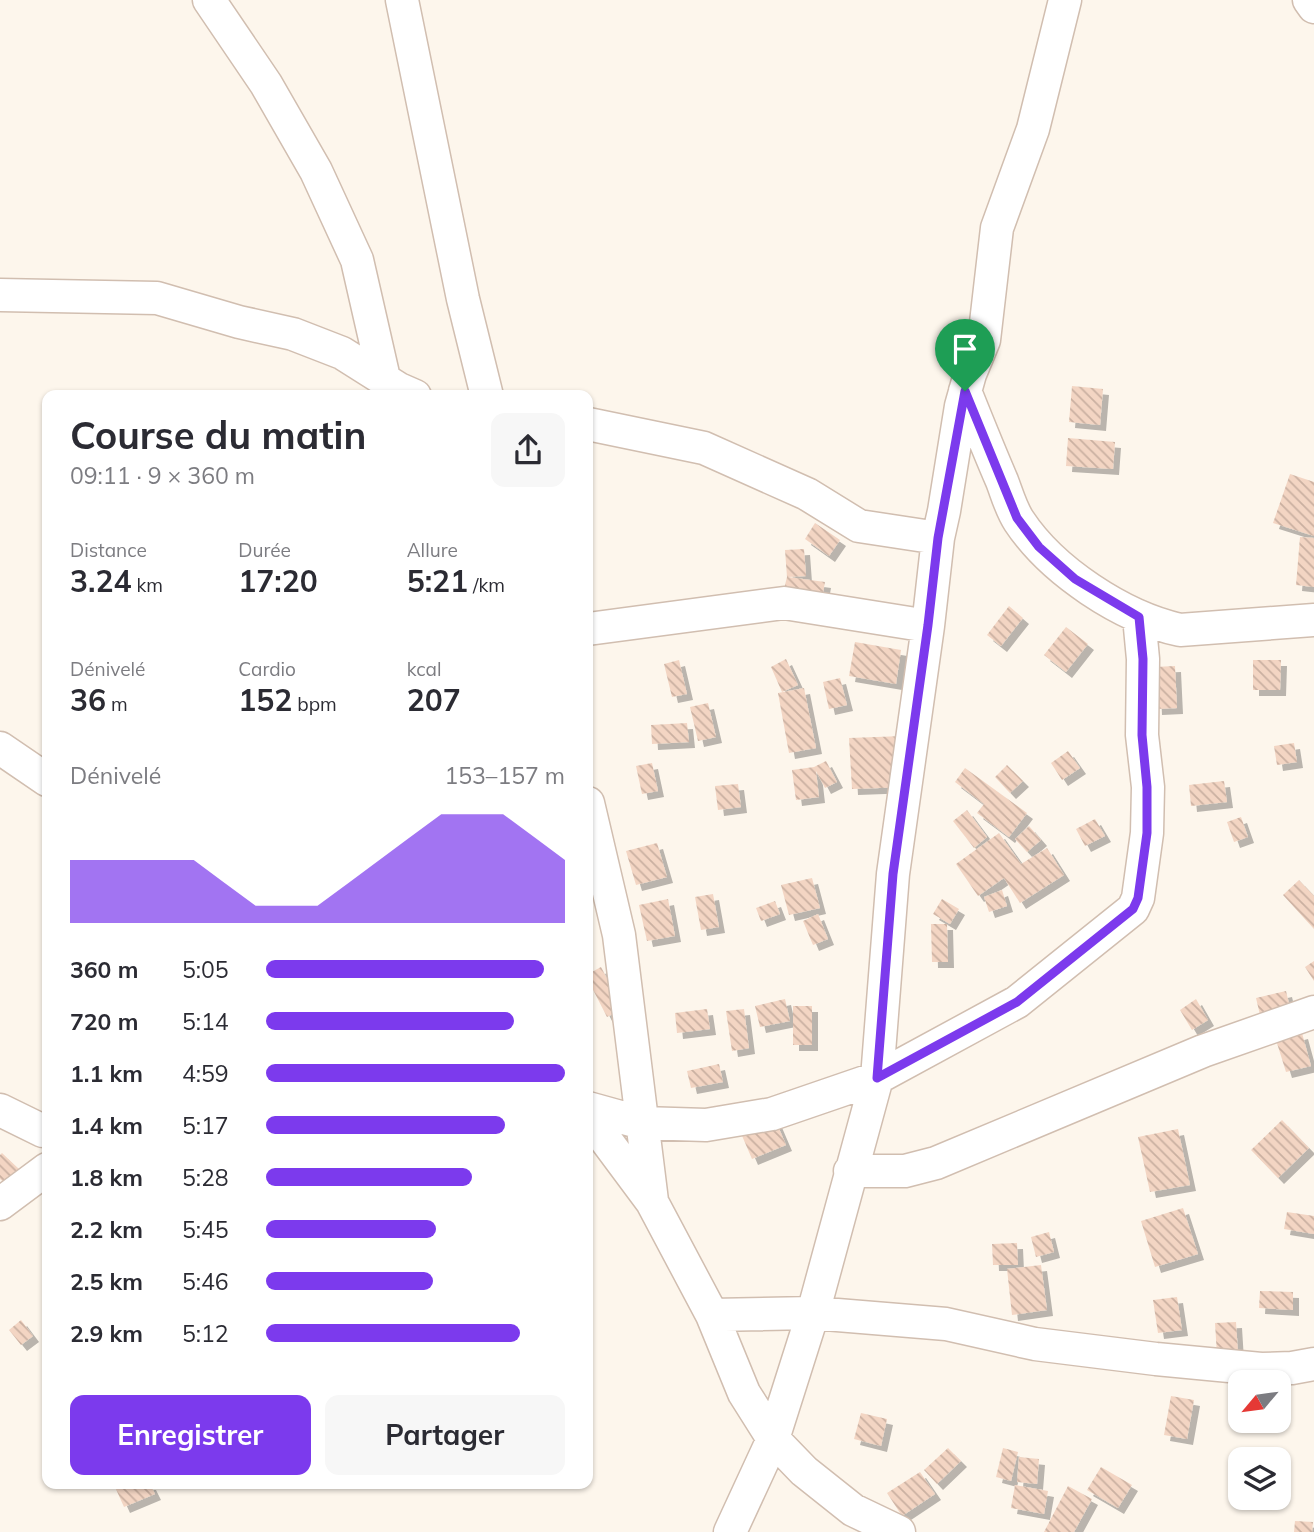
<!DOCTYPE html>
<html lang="fr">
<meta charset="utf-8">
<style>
:root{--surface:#fff;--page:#f7f7f7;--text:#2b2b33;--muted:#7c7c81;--accent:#7c3aed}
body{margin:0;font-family:Mulish,sans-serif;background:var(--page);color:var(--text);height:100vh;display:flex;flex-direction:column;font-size:26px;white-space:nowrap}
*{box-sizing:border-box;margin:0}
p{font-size:23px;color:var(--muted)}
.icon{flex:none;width:38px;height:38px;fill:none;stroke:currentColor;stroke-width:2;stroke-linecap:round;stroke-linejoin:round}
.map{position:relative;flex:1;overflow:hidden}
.sheet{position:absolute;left:42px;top:390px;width:551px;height:1099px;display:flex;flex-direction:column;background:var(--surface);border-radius:14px;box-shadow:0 2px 5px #0004}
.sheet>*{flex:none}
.needle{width:46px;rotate:241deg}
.buttons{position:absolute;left:1228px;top:1370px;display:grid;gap:14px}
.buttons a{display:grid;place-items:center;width:63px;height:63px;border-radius:14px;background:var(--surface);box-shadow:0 2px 5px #0004;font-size:35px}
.pin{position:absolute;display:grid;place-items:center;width:60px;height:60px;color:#fff;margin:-72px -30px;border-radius:50% 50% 50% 0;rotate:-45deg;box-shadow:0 0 7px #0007}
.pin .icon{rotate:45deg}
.round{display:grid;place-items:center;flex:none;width:74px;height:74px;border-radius:14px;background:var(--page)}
.headline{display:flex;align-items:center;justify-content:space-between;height:119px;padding:0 28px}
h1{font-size:38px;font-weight:700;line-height:52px}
.metrics{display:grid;grid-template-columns:repeat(3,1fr);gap:10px;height:119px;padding:7px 28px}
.metrics div{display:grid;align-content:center}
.metrics b{font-size:30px;font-weight:700}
.metrics small{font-size:19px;font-weight:400}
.metrics p{font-size:19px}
.chart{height:196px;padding:14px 28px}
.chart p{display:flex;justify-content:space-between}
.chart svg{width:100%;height:126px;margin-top:7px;fill:var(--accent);opacity:.7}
.action{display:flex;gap:14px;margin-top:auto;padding:14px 28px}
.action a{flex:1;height:80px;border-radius:14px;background:var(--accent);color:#fff;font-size:28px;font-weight:700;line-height:80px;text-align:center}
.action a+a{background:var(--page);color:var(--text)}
ul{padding:0 28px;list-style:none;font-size:23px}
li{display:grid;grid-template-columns:112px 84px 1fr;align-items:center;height:52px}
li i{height:18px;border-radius:9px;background:var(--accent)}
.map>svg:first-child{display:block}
.building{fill:url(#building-back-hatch);filter:url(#shadow)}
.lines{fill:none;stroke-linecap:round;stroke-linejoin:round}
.minor-casing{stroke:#d1beb0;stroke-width:35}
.minor{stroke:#fff;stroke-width:32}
.route-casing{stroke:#fff;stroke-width:14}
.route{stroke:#7c3aed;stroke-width:9}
</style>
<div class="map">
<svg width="1314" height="1532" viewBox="0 0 1314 1532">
<defs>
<pattern id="building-back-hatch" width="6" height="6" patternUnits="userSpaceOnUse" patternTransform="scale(1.75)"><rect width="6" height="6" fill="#f3d5c3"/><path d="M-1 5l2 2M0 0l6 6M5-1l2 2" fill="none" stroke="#cab0a1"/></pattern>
<filter id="shadow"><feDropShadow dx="6" dy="6" stdDeviation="0" flood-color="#0004"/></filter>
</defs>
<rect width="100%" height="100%" fill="#fdf6ec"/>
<path class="building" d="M1072 386 1103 389 1100 425 1069 422Z
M1068 438 1115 442 1113 469 1066 466Z
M1290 474 1314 482V536L1273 523Z
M815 523 840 540 829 556 805 539Z
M1300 537 1314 538V587L1296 585Z
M804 549 806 576 788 577 825 582 821 604 782 597 787 577 785 550Z
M1009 606 1023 618 1001 646 987 635Z
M1066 627 1088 644 1066 672 1044 655Z
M855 642 901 650 896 684 849 676Z
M786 659 798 685 782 692 771 667Z
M679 660 687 694 672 697 664 664Z
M1253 660H1281L1280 690H1253Z
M1175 666 1177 708 1156 709 1154 667Z
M840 678 847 705 829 709 823 682Z
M804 688 816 748 789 753 778 693Z
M708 703 716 737 698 741 690 707Z
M687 723 689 742 652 744 651 725Z
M903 736 906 787 852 789 849 738Z
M1294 743 1297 762 1277 765 1274 746Z
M1068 751 1080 768 1062 780 1051 763Z
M826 761 837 782 825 788 816 771 819 797 796 800 792 770 814 767Z
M652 763 658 791 642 794 636 766Z
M1007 765 1023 781 1010 793 995 777Z
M965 768 1027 813 1009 837 977 813 984 804 955 782Z
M1224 781 1227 802 1191 806 1189 785Z
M738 784 741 807 718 810 715 786Z
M967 810 987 837 974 848 953 821Z
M1241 817 1248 837 1234 842 1227 822Z
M1095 819 1105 836 1085 846 1076 829Z
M1029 826 1041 840 1027 852 1015 839Z
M999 833 1021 864 1047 848 1064 875 1020 903 1004 878 978 896 956 864Z
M657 843 667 877 636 885 626 851Z
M812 878 820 908 789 915 781 885Z
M1299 880 1314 896V929L1283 895Z
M1002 890 1007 906 989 912 984 897Z
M713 894 719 927 701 930 695 897Z
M668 899 675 936 647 941 639 905Z
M942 899 959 909 950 924 933 914Z
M775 901 780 914 761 921 756 908Z
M818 914 828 939 813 945 803 921Z
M931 924H947L948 962H932Z
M1314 961V981L1305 967Z
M601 967 623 1009 607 1017 588 980V974Z
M1286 991 1291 1012 1261 1019 1256 998Z
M785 999 790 1021 760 1027 755 1006Z
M1196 999 1208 1020 1192 1030 1180 1010Z
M793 1006H812V1045H793Z
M707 1009 710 1029 677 1033 675 1013Z
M744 1009 749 1048 732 1051 726 1011Z
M1302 1033 1311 1066 1286 1072 1276 1040Z
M719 1064 723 1082 691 1088 687 1071Z
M774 1117 786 1145 752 1159 740 1131Z
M1282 1120 1309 1148 1278 1178 1251 1150Z
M1178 1129 1190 1185 1150 1192 1138 1137Z
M2 1153 21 1171 7 1185 0 1179V1155Z
M1183 1208 1198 1254 1155 1267 1141 1221Z
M1287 1212 1314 1216V1234L1284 1229Z
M1049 1232 1054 1252 1036 1257 1031 1237Z
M1017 1243 1018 1265H993L992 1244Z
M1041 1265 1047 1310 1012 1315 1007 1269Z
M1260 1291 1293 1292V1310L1259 1308Z
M1177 1297 1182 1330 1158 1333 1153 1300Z
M21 1320 33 1336 21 1345 9 1330Z
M1236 1322 1238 1354 1217 1355 1215 1323Z
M1171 1396 1194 1400 1187 1439 1164 1435Z
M861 1413 887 1419 881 1446 854 1439Z
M948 1448 961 1461 937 1484 924 1470Z
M1003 1448 1018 1452 1011 1481 996 1477Z
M1019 1457 1039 1459 1037 1484 1017 1482Z
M1101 1467 1132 1485 1118 1508 1087 1490Z
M920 1472 935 1494 902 1516 887 1493Z
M123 1484H150L155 1494 124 1507 115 1487Z
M1015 1485 1048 1491 1044 1514 1011 1508Z
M1068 1486 1092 1499 1074 1532H1044Z
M1295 1521 1313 1522 1312 1532H1294Z"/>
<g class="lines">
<g class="minor-casing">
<path id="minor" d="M209 0 266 84 316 171 357 260 388 396
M402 0 463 299 487 396
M1309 0 1314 7
M0 295 157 298 239 322 293 334 342 353 399 389 415 396
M965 391C977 421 989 451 1002 481 1007 494 1011 509 1019 521 1052 571 1122 617 1180 630L1314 620
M588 424 704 448 807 494 859 526 938 538
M588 629 784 603 928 626
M0 748 47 780
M588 803 619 935 652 1201
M588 1108 642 1123 706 1125 772 1114 877 1078 1017 1002 1133 909 1138 898 1147 833 1148 787 1142 735 1143 659 1139 617
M0 1110 43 1131H47
M588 1116 652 1202 712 1315 744 1393 773 1439 804 1471 853 1510 899 1532
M850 1171H905L936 1163 1203 1051 1314 1012
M0 1204 47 1169
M712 1315 813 1313 946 1324 1035 1344 1156 1359 1261 1369 1292 1368 1314 1364
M730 1532 773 1439 813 1313 877 1078 893 874 928 626 938 538 944 511 961 406 970 374 984 340 997 228 1033 129 1065 0"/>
</g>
<use href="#minor" class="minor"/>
</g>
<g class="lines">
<g class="route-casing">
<path id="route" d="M965 391 1017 518 1039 547 1075 579 1139 617 1143 659 1142 735 1147 787V833L1138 898 1133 909 1017 1002 877 1078 893 874 928 625 938 538Z"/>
</g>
<use href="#route" class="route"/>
</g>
</svg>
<div class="buttons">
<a><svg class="needle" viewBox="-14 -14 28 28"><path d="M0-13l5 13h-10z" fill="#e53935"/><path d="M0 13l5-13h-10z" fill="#7c7c81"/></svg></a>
<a><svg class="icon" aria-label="layers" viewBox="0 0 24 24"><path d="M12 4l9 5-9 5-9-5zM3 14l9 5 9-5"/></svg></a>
</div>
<div class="pin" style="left:965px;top:391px;background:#1e9e55"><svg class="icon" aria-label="arrive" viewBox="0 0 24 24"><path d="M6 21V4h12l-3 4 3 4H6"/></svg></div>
<section class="sheet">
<div class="headline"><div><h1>Course du matin</h1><p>09:11 · 9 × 360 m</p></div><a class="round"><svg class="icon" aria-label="share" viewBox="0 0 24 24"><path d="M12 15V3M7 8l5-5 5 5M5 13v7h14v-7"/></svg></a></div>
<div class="metrics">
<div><p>Distance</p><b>3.24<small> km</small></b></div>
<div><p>Durée</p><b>17:20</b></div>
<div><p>Allure</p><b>5:21<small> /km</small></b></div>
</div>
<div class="metrics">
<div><p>Dénivelé</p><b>36<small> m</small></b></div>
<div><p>Cardio</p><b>152<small> bpm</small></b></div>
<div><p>kcal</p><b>207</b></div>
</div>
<div class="chart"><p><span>Dénivelé</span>153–157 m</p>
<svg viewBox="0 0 160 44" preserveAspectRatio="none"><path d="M0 44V22L10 22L20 22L30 22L40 22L50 30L60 38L70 38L80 38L90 30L100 22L110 14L120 6L130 6L140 6L150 14L160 22V44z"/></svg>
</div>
<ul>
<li><b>360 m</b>5:05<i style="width:93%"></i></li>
<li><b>720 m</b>5:14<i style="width:83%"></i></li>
<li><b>1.1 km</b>4:59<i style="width:100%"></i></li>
<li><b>1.4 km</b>5:17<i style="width:80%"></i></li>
<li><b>1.8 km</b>5:28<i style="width:69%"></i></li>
<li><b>2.2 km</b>5:45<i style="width:57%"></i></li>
<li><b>2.5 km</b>5:46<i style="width:56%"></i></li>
<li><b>2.9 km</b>5:12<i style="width:85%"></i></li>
</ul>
<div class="action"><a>Enregistrer</a><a>Partager</a></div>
</section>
</div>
